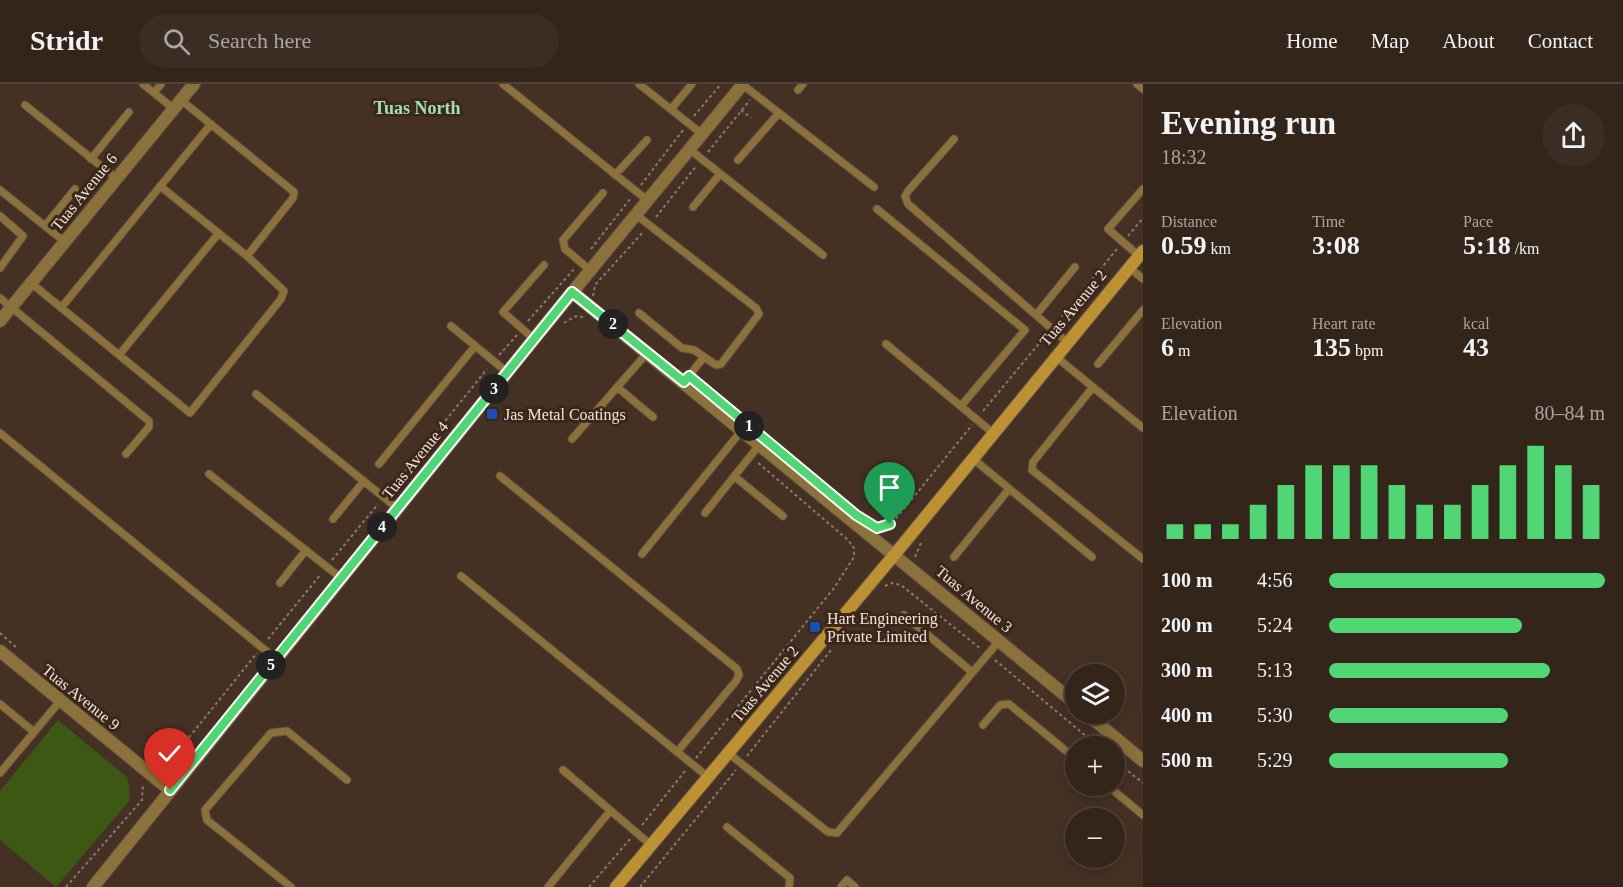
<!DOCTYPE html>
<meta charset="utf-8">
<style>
:root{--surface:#34251b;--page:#3c2d24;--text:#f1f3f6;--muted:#a9a5a3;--line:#4e423a;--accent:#50d674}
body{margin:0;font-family:Georgia,serif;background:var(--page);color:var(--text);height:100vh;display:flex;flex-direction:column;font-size:22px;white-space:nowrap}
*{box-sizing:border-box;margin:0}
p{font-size:20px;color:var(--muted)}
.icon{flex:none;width:33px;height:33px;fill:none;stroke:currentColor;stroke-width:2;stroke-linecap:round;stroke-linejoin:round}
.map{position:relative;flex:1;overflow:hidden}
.details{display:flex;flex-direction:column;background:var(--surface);width:480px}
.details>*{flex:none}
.tools{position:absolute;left:1065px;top:580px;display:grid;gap:12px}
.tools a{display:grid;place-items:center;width:60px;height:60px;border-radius:50%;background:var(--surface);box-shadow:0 3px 15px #0003,0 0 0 2px var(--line);font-size:30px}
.pin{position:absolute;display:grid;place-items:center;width:51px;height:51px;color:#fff;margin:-62px -26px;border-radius:50% 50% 50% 0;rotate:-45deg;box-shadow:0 0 6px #0007}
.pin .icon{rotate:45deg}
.km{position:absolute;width:30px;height:30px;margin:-15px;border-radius:50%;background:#222;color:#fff;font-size:16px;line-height:30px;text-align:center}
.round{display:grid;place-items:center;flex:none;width:63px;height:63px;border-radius:32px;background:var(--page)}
.overview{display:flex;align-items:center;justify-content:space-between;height:102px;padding:0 18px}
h1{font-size:33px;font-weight:600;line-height:45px}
.metrics{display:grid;grid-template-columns:repeat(3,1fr);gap:9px;height:102px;padding:6px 18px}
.metrics div{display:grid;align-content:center}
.metrics b{font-size:26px;font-weight:600}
.metrics small{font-size:16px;font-weight:400}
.metrics p{font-size:16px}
.chart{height:168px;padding:12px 18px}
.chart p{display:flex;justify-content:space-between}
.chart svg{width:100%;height:108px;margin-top:6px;stroke:var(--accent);stroke-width:6}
ul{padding:0 18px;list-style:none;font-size:20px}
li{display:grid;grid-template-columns:96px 72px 1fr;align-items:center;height:45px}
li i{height:15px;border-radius:8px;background:var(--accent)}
header{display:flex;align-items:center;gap:36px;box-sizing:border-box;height:84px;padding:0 30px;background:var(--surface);border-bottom:2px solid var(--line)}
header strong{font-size:28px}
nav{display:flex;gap:33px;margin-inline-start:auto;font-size:21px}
.search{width:420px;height:54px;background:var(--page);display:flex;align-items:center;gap:15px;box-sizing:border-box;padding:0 21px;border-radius:33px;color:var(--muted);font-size:22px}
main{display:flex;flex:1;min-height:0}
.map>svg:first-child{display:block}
.green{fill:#3d5813}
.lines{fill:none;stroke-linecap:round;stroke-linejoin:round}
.lane-casing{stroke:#614e41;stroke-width:9}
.street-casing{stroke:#614e41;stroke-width:14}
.secondary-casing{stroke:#614e41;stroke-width:14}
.path{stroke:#8a796e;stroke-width:2;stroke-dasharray:3 3;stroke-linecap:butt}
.lane{stroke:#8b713b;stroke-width:7}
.street{stroke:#8b713b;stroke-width:12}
.secondary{stroke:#bb9133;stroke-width:12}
.route-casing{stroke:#fff;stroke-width:12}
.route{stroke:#50d674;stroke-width:8}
.transit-dot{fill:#1a4fb4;stroke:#3b271a;stroke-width:2}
.labels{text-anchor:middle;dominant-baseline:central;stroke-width:6;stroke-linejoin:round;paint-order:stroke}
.street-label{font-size:16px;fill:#f2e4dc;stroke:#3b271a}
.poi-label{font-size:16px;fill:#f2e4dc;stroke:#3b271a;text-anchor:start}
.neighbourhood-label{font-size:18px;font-weight:bold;fill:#9fe1aa;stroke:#3b271a}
</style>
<header>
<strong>Stridr</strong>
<div class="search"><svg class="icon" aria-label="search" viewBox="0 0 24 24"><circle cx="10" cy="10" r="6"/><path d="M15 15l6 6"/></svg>Search here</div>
<nav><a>Home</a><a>Map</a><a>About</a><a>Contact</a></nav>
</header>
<main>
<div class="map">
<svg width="1143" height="803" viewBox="0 0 1143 803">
<rect width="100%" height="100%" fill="#453124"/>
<path class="green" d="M58 636 128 694 130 716 56 803 0 756V707Z"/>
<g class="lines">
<g class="lane-casing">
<path id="lane" d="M143 0 174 25
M503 0 647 116
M639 0 702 50
M1137 0 1143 5
M743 1 874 103
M798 6 803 0
M154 9 161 0
M181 16 294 108 293 114 247 172
M25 21 117 95
M671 25 692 0
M954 55 908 107 905 112 908 120 1067 258
M689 65 823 171
M91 75 129 28
M738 76 778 30
M615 91 647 56
M0 106 65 158
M693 123 720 90
M877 125 1025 246 961 322
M635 130 756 224 759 230 721 280 716 281 694 266 682 264 639 229
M0 132 23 152 0 184
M45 142 75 105
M1139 172 1108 145 1143 105
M1129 183 1143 195
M590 186 565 165 563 156 603 109
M31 199 190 329 281 215 284 207 247 172 160 102
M0 214 149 337V343L126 370
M61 224 211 40
M1036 231 1075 183
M451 242 507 288
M534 255 503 228 544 181
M886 260 993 349
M119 271 218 150
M1055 272 1143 344
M1098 280 1143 226
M684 298 704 273
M617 303 653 333
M1093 303 1033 378 1032 386 1143 475
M256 310 397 424
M0 349 276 575
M572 355 647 269
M972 374 1092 473
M379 380 475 262
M209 390 341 494
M500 392 737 585 739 591 736 597 677 668
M734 392 783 432
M705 429 760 360
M333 435 364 397
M642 470 742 346
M954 473 1009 405
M461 492 708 693
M280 499 306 466
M904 531 972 588
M0 620 34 648
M983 641 1000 621 1009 620 1076 675
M728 669 828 748 837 749 999 557
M563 686 651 761
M0 689 60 617
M1108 702 1143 731
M727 743 790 794 789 803
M291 803 207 736 205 726 271 649 287 647 347 696
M548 803 610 727
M841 803 847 796 855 803"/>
</g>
<g class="street-casing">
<path id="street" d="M572 208 1076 620
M0 237 194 0
M0 567 170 706
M1087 630 1143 677
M93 803 534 255 743 0"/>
</g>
<g class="secondary-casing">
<path id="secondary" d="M616 803 895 470 1143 167"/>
</g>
<path class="path" d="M741 26 751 34
M694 32 721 0
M708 68 750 16
M641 101 683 46
M656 133 697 81
M1128 152 1143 134
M591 165 630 115
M593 212 595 201 644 147
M528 237 574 185
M1058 237 1117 165
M564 239 576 232 583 233
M499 271 517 251
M983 327 1046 251
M389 407 487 285
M881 444 895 436 972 341
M915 473 921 459
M332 476 378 420
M885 502 892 499 901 501 981 565
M0 549 17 564
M268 555 321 490
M995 576 1099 663
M747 672 831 566
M696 674 834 504 854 473V464L848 456 756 377
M1114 676 1143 699
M159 681 170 677 257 569
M642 741 685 687
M66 803 142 716 143 700
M589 803 630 755
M640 803 736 686"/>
<use href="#lane" class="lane"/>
<use href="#street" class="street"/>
<use href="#secondary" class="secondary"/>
</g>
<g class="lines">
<g class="route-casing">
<path id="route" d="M170 706 572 208 684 298 689 292 856 431 877 444 890 440"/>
</g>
<use href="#route" class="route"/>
</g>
<g class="transit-dot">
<rect x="486" y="324" width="12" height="12" rx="3"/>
<rect x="809" y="537" width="12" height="12" rx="3"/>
</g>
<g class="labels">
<g class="street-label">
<text transform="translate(84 108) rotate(-51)">Tuas Avenue 6</text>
<text transform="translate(1073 224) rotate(-50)">Tuas Avenue 2</text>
<text transform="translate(415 376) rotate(-51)">Tuas Avenue 4</text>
<text transform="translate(974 515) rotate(40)">Tuas Avenue 3</text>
<text transform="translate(765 600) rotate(-50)">Tuas Avenue 2</text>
<text transform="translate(81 613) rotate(39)">Tuas Avenue 9</text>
</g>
<g class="poi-label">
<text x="504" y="330">Jas Metal Coatings</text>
<text x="827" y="534">Hart Engineering<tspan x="827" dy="18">Private Limited</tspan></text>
</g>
<g class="neighbourhood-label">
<text x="417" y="24">Tuas North</text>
</g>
</g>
</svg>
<div class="tools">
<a><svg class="icon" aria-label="layers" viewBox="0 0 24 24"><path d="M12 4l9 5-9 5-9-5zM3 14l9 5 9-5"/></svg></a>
<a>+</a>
<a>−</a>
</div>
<div class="pin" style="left:890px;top:440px;background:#1e9e55"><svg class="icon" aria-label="arrive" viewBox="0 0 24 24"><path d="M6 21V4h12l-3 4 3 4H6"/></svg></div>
<div class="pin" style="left:170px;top:706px;background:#d93025"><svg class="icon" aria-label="check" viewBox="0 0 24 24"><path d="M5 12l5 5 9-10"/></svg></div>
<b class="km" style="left:749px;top:342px">1</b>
<b class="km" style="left:613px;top:240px">2</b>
<b class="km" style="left:494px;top:305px">3</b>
<b class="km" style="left:382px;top:443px">4</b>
<b class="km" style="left:271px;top:581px">5</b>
</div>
<section class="details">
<div class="overview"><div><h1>Evening run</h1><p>18:32</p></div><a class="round"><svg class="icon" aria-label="share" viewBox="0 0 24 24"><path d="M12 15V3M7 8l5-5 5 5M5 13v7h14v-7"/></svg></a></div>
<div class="metrics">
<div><p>Distance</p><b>0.59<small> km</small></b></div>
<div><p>Time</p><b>3:08</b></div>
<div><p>Pace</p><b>5:18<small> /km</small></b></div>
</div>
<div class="metrics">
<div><p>Elevation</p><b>6<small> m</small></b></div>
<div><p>Heart rate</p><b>135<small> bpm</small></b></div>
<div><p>kcal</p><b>43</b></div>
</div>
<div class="chart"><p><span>Elevation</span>80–84 m</p>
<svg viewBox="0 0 160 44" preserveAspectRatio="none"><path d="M5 44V38M15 44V38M25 44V38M35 44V30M45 44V22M55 44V14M65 44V14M75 44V14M85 44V22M95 44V30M105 44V30M115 44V22M125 44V14M135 44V6M145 44V14M155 44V22"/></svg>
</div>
<ul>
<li><b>100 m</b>4:56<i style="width:100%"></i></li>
<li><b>200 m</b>5:24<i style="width:70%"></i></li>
<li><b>300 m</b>5:13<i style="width:80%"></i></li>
<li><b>400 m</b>5:30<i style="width:65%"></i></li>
<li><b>500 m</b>5:29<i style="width:65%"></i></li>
</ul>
</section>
</main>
